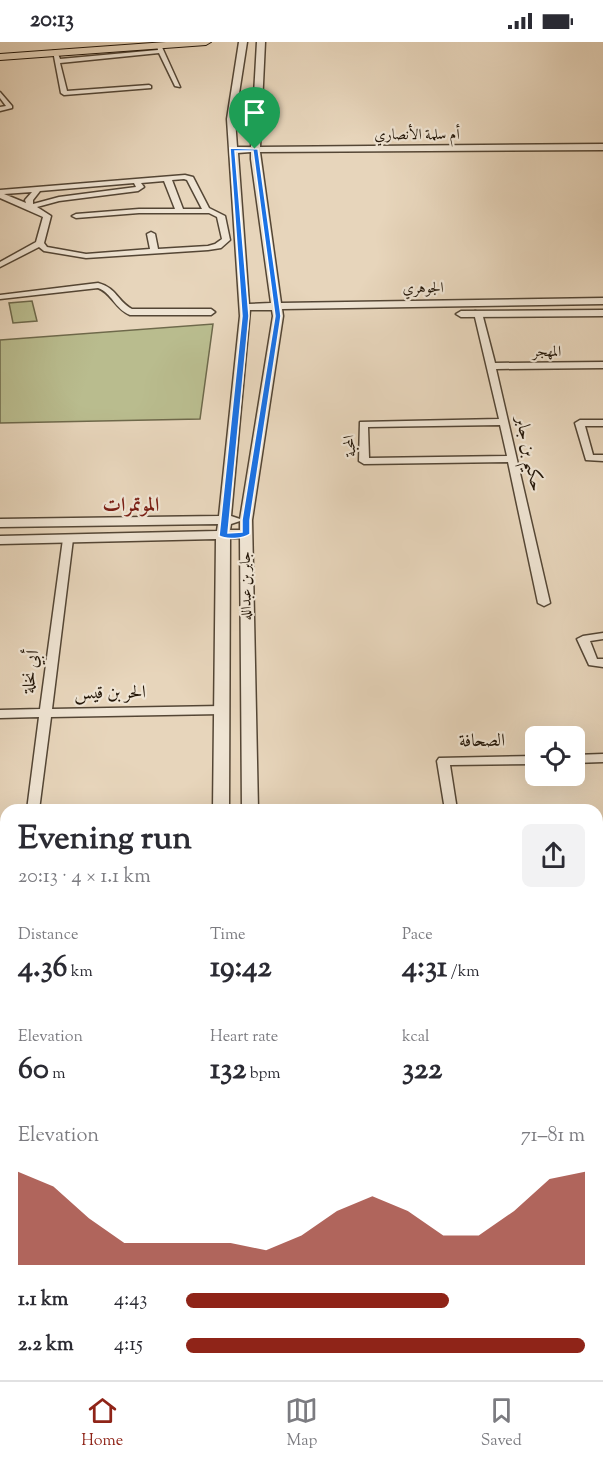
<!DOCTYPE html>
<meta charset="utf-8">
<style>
:root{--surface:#fff;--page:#f2f2f3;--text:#2b2b33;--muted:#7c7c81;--line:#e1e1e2;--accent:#8f2418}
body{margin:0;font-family:"Sorts Mill Goudy",Amiri,serif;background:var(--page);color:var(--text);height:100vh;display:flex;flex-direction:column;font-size:22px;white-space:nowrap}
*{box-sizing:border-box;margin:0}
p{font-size:20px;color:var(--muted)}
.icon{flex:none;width:33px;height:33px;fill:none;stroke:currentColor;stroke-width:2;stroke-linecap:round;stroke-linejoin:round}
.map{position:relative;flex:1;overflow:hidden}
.panel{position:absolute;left:0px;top:762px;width:603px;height:576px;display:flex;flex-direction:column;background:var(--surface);border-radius:18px 18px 0 0;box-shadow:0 6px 24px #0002}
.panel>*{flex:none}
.fabs{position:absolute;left:525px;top:684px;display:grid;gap:12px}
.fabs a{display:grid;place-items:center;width:60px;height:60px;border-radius:9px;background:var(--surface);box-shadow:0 6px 24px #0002;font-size:30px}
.pin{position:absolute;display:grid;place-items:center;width:51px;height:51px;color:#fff;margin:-62px -26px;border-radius:50% 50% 50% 0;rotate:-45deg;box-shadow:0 0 6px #0007}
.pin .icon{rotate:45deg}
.round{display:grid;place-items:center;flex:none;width:63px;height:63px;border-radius:9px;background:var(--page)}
.headline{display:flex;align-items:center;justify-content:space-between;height:102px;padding:0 18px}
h1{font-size:33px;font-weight:800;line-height:45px}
.figures{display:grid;grid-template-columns:repeat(3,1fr);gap:9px;height:102px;padding:6px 18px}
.figures div{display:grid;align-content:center}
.figures b{font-size:30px;font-weight:800}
.figures small{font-size:16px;font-weight:400}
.figures p{font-size:16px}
.chart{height:168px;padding:12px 18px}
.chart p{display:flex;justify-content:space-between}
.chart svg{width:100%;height:108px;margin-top:6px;fill:var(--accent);opacity:.7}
ul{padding:0 18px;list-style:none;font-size:20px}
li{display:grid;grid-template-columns:96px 72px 1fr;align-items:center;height:45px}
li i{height:15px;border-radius:8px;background:var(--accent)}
.status{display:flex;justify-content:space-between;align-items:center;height:42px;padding:0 30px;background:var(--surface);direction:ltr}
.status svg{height:16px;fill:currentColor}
.menu{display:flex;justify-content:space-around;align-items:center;height:84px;border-top:2px solid var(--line);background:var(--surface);font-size:16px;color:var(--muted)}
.menu a{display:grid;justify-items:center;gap:3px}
.menu .selected{color:var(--accent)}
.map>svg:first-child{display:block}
.green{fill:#b9bc8e;stroke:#6e694b;stroke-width:1.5}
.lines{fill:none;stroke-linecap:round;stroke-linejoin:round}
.minor-casing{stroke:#544635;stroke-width:3}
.tertiary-casing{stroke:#544635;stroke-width:3}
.primary-casing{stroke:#231608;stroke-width:2}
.minor{fill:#efe4d3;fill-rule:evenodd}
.tertiary{fill:#efe4d3;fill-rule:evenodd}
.primary{fill:#e7d5bb;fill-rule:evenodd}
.route{fill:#1a73e8;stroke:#fff;stroke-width:1.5;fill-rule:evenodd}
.labels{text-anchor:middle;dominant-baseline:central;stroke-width:4.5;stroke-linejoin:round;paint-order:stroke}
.far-street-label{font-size:15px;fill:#231608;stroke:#efe4d3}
.street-label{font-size:18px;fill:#231608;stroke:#efe4d3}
.neighbourhood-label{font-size:20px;font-weight:bold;fill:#7a1f14;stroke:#efe4d3}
</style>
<div class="status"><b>20:13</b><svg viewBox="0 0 49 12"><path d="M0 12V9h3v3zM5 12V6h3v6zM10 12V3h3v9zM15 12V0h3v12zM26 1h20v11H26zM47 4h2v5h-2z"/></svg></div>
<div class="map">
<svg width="603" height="1338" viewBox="0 0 603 1338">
<rect width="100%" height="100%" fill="#e7d5bb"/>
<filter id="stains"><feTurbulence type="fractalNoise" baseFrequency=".00333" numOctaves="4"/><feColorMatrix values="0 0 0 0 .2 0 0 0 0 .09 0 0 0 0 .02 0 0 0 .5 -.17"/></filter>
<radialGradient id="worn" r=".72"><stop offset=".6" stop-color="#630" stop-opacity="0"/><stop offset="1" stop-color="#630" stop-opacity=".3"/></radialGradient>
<path class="green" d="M32 259 37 279 13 281 9 261Z
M213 282 200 377 0 381V298Z"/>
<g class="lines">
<g class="minor-casing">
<path id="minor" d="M157 3H161L180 45 175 44 159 11 60 21 67 49 149 43 151 44V46L64 53 61 51 53 9H57L60 17 158 8Z
M0 50 12 64V66L0 69V65L6 64 0 56Z
M185 133 193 135 209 166 225 174 230 198 221 206 208 208 86 216 44 209 39 205 0 225V220L36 200 43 175 0 156V148ZM184 137 187 138 202 167H183L172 138ZM164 139 175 167H139L76 172 72 174 76 176 139 171H209L217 175 222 197 215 202 208 204 158 207 155 192 151 190 147 192 150 207 86 212 47 205 44 201 51 174 37 165 59 159 138 149 144 145 141 141ZM134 141 136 145 59 155 33 162V158L40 149ZM32 150 25 158 26 161 4 152Z
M98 241C117 246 117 259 132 267H211L215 270 211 273H130C115 267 112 251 98 246L0 257V253Z
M475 269 482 271 495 321 603 320V326L496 327 550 561 544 564 538 561 508 420 364 422 359 419 360 380 499 377 474 271ZM500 383 507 414 369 416 368 385Z
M603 378V384H585L593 413H603V419L586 418 575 381 580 378Z
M68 494 73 497 52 667 221 664 227 668 221 672 51 675 39 768H27L39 675 0 676V668L40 667 63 497Z
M603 591V597L590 599 597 617H603V625L589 623 577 597 583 594Z
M603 712V720L574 721V713Z
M536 714V722L450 723 457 768H445L437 719 439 716Z
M0 862H6V872H0Z
M597 892H603V902H597Z
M597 923H603V935H597Z
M6 1119V1133L0 1134V1120Z
M6 1179V1219L0 1222V1181Z"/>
</g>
<g class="tertiary-casing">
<path id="tertiary" d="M239 0H247L235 77 237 105H251L257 0H265L260 105 603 102V108L260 110 281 261 603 256V262L282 267 283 274 252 478 258 768H242L240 496H230L229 768H213L216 497 0 502V494L217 489 218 482 0 485V477L219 474 240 274 227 77ZM251 110V117L271 261 249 262 238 111ZM250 268H272L273 274 240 477 231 474ZM240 479V488H230L231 482Z
M603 268V274L461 275 456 272 461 269Z
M201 1332H223L224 1338H202Z
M247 1332H269V1338H247Z"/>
</g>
<g class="primary-casing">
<path id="primary" d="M166 0H211L206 3 0 18V12Z"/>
</g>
<use href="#minor" class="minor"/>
<use href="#tertiary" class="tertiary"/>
<use href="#primary" class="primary"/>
</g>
<path class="route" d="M230 106 258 107 281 274 250 478V492C244 497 226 498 219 494L242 274ZM235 109H253L275 274 242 478V490L228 491 249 274Z"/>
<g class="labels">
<g class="far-street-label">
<text x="417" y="93">أم سلمة الأنصاري</text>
<text transform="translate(423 247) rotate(-1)">الجوهري</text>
<text x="547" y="310">المهجر</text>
<text transform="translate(351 404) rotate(-97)">المحبة</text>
<text transform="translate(247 544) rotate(-91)">جابر بن عبدالله</text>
</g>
<g class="street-label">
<text transform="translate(528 412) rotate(78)">حكيم بن جابر</text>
<text transform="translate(32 630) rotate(-83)">أبي نخلة</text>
<text transform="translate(110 652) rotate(-1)">الحر بن قيس</text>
<text transform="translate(482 700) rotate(-1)">الصحافة</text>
</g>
<g class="neighbourhood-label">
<text x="131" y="464">الموتمرات</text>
</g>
</g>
<rect width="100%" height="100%" filter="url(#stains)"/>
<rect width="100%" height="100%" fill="url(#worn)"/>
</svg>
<div class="fabs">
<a><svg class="icon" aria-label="locate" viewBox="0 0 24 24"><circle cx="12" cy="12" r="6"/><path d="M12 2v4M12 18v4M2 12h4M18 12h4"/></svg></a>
</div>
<div class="pin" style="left:255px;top:107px;background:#1e9e55"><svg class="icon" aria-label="arrive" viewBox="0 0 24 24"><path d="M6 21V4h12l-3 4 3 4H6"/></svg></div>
<section class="panel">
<div class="headline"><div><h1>Evening run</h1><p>20:13 · 4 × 1.1 km</p></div><a class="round"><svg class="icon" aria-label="share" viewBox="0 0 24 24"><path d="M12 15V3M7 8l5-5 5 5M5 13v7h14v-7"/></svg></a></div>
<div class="figures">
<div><p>Distance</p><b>4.36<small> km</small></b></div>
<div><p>Time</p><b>19:42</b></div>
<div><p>Pace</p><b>4:31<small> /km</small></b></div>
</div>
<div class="figures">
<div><p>Elevation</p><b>60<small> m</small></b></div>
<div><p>Heart rate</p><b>132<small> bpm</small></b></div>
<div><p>kcal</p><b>322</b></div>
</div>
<div class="chart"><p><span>Elevation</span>71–81 m</p>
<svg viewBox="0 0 160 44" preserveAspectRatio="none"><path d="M0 44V6L10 12L20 25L30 35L40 35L50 35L60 35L70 38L80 32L90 22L100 16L110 22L120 32L130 32L140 22L150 9L160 6V44z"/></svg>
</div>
<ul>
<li><b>1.1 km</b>4:43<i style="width:66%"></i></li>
<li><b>2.2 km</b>4:15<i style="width:100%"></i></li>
</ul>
</section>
</div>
<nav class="menu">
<a class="selected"><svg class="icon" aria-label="home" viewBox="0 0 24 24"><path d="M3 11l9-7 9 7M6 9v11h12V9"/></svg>Home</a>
<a><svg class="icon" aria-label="map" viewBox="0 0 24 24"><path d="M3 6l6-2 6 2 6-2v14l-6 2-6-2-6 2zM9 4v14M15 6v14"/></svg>Map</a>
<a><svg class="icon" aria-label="saved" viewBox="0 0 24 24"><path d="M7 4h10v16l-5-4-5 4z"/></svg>Saved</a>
</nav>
